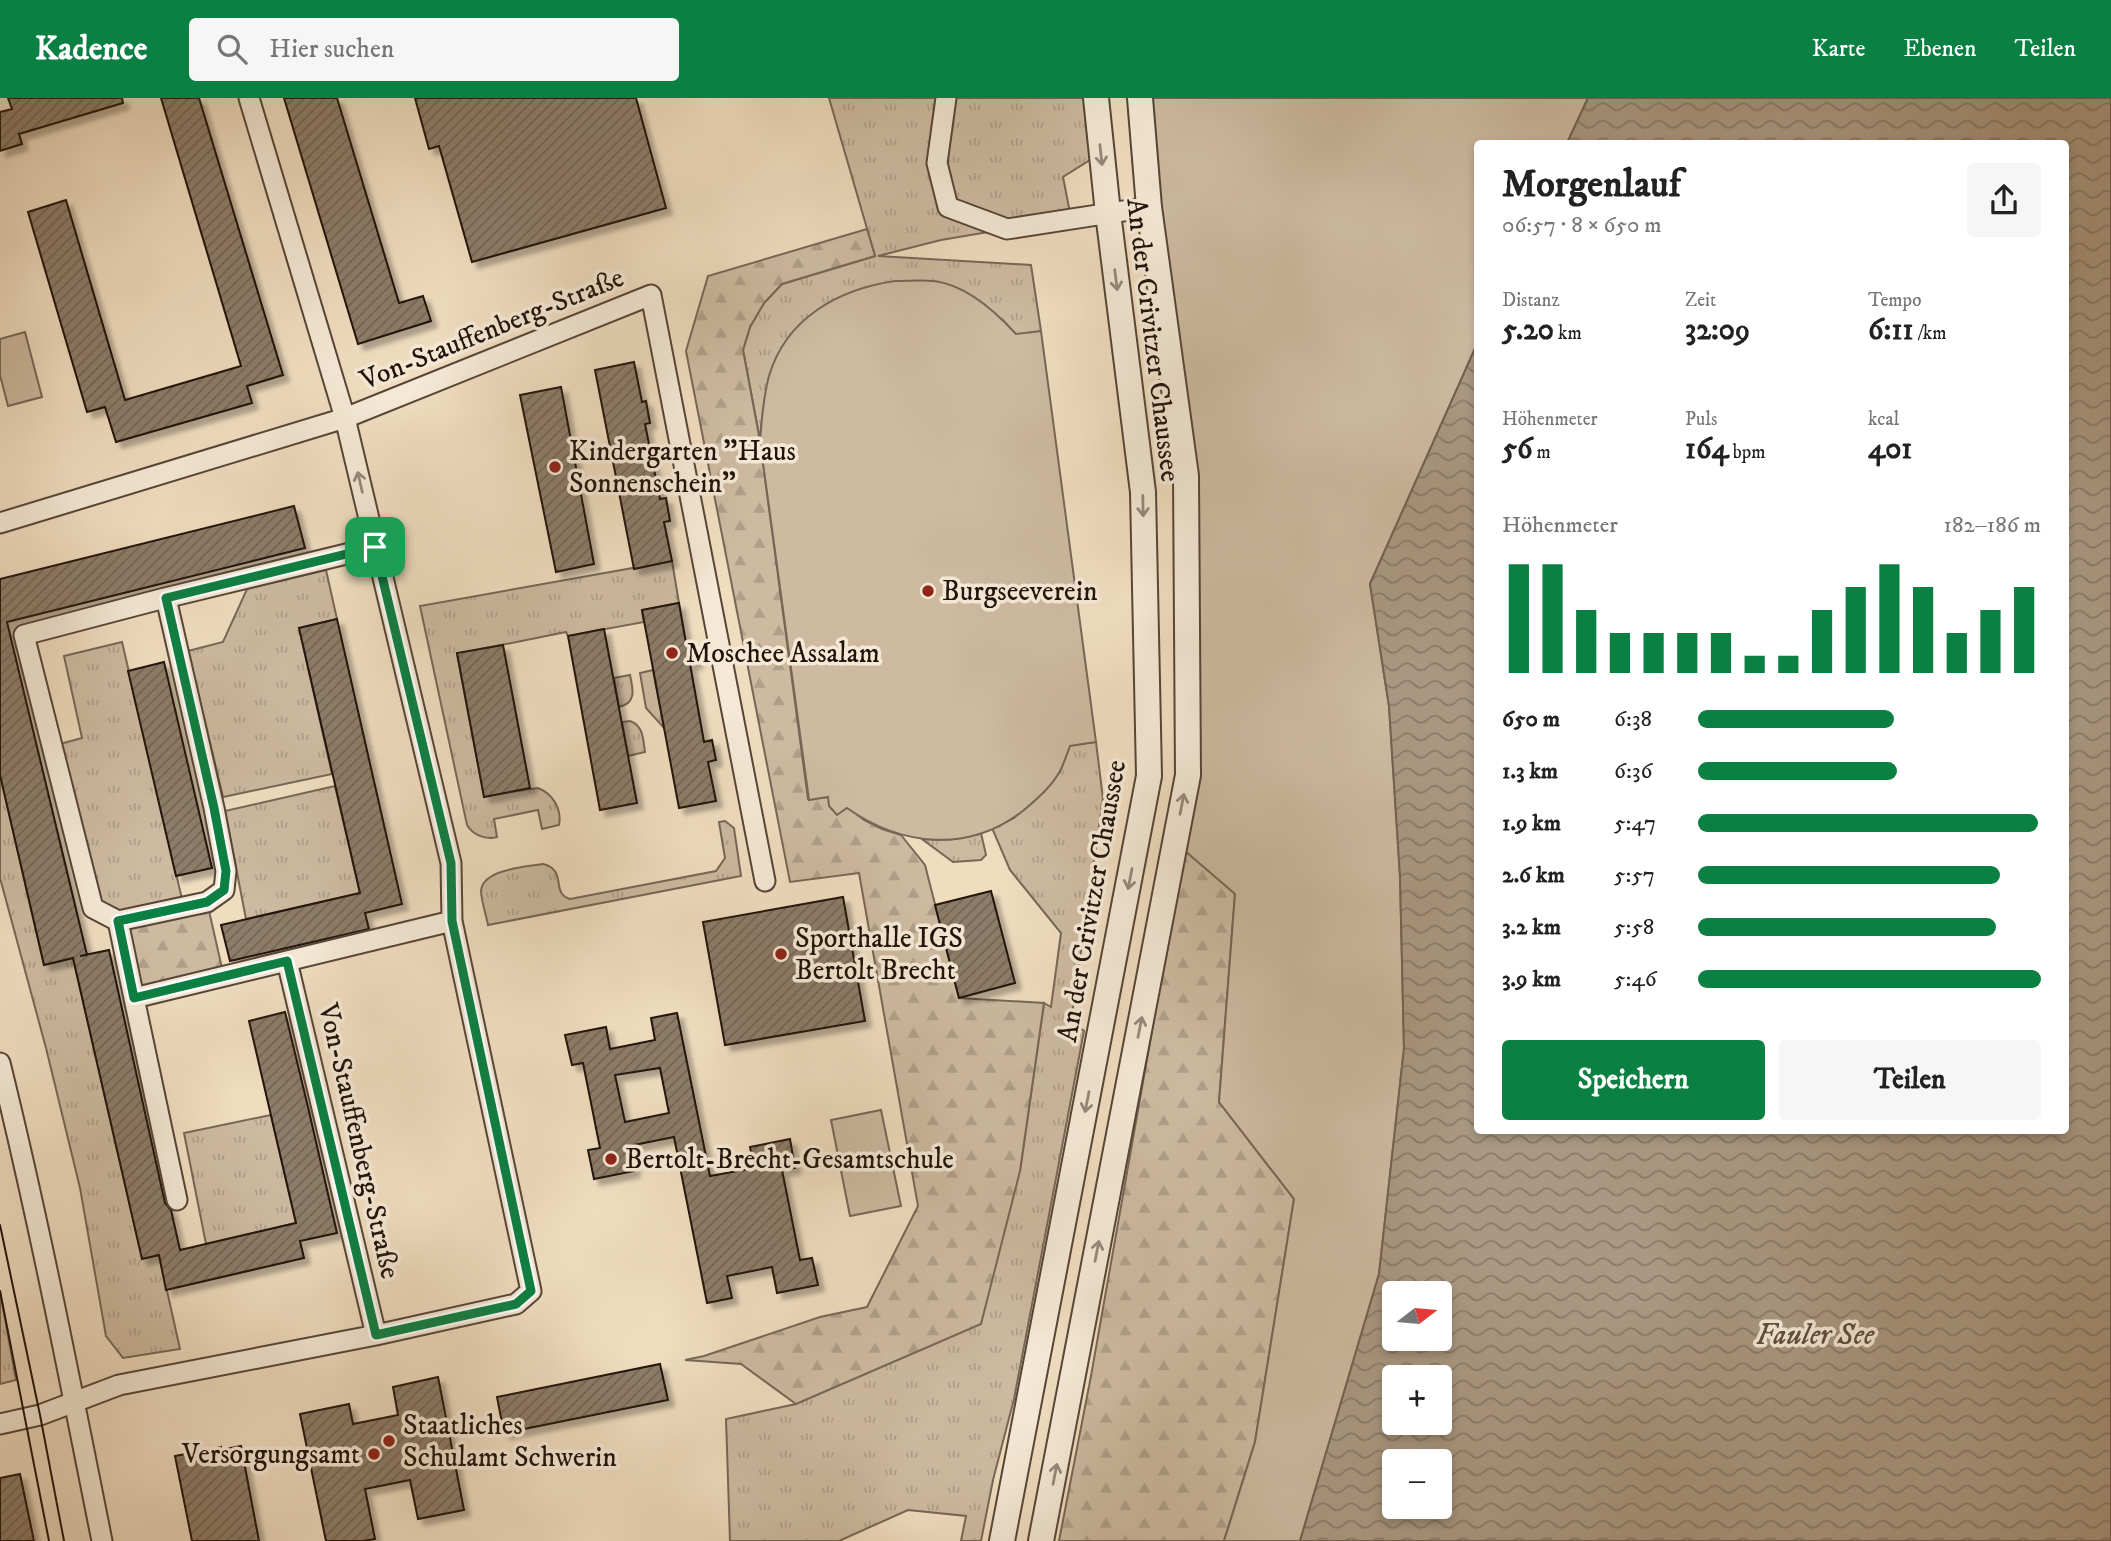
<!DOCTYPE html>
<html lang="de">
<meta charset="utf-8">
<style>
:root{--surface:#fff;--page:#f6f6f6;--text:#222;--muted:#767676;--accent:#0b8043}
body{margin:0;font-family:"IM FELL DW Pica",serif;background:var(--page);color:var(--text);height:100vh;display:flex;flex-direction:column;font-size:26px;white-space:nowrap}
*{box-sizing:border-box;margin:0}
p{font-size:23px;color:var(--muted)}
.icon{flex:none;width:38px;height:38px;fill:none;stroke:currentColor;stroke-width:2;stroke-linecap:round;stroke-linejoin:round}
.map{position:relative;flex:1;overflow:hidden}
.drawer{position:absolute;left:1474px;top:42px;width:595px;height:994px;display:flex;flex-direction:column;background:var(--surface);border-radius:7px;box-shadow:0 4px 10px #0003}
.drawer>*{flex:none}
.needle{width:46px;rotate:74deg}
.buttons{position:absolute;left:1382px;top:1183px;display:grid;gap:14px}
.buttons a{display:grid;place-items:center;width:70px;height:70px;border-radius:7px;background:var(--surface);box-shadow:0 4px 10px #0003;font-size:35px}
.pin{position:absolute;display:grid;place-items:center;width:60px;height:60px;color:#fff;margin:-30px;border-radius:14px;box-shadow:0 4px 10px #0006}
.round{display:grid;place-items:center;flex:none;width:74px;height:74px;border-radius:7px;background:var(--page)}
.headline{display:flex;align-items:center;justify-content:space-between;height:119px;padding:0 28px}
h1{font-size:38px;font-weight:700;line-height:52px}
.stats{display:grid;grid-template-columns:repeat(3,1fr);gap:10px;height:119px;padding:7px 28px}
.stats div{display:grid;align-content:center}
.stats b{font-size:30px;font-weight:700}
.stats small{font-size:19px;font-weight:400}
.stats p{font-size:19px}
.chart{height:196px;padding:14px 28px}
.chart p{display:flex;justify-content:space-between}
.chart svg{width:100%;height:126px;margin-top:7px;stroke:var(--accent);stroke-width:6}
.button{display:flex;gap:14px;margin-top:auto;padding:14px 28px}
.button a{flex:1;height:80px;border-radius:7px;background:var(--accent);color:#fff;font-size:28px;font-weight:700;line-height:80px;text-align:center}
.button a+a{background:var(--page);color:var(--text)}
ul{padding:0 28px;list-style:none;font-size:23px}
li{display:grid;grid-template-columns:112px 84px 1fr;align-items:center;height:52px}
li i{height:18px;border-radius:9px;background:var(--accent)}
header{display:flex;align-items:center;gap:42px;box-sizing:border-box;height:98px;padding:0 35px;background:var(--accent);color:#fff}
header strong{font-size:33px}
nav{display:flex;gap:38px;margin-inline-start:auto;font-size:24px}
.search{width:490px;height:63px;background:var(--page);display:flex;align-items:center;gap:18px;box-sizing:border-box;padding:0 24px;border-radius:7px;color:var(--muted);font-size:26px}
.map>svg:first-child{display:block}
.grass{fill:url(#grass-tufts);stroke:#786656;stroke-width:2}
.forest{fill:url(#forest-firs);stroke:#786656;stroke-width:2}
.park{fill:#cdbaa1;stroke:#786656;stroke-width:2}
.water{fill:url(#water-waves);stroke:#746252;stroke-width:2;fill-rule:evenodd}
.building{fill:url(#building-hatch);stroke:#22120a;stroke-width:2;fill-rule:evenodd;filter:url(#shadow)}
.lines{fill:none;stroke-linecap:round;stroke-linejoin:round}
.minor-casing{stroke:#564538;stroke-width:23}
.tertiary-casing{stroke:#564538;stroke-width:28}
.minor{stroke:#f5e9d6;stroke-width:19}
.tertiary{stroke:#f5e9d6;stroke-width:24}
.tram{stroke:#22120a;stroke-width:2}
.oneway{stroke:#96887a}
.route-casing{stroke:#fff;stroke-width:14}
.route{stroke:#0b8043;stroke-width:9}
.poi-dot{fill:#8f2418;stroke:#f5e9d6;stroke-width:2.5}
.labels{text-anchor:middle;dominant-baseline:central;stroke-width:7;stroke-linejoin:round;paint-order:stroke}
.street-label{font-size:28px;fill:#22120a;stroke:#f5e9d6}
.poi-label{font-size:28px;fill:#22120a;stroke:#f5e9d6;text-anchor:start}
.water-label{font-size:30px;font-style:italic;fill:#5f4e40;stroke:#f5e9d6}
</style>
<header>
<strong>Kadence</strong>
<div class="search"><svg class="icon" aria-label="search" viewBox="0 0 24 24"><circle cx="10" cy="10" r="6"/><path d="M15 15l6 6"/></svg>Hier suchen</div>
<nav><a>Karte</a><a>Ebenen</a><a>Teilen</a></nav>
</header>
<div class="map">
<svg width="2111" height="1443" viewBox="0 0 2111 1443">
<defs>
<pattern id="grass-tufts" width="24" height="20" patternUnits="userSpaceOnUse" patternTransform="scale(1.75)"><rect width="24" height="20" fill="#cdbaa1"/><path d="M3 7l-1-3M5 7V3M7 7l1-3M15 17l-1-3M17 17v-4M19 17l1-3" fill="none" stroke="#b09f89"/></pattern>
<pattern id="forest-firs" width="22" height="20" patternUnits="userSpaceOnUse" patternTransform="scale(1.75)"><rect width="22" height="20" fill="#cdbaa1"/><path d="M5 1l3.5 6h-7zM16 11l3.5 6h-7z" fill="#b09f89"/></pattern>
<pattern id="water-waves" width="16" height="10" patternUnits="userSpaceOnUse" patternTransform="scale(1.75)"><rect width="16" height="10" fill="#aa9882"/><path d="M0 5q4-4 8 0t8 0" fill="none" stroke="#8a7b69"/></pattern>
<pattern id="building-hatch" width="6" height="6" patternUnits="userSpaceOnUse" patternTransform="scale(1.75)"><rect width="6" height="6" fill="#8d7c69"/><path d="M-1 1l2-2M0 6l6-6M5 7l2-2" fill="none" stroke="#736455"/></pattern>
<filter id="shadow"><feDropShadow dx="6" dy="6" stdDeviation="2" flood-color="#0004"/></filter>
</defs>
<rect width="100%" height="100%" fill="#f0ddc0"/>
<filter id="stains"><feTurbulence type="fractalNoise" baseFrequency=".00286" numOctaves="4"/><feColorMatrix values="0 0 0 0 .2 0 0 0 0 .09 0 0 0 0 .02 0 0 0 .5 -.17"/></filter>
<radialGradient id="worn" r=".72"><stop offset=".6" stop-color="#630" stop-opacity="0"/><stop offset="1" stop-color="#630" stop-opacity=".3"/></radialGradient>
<path class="grass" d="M829 0H1096L1101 55 1063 79 1071 120 941 142 878 158 1031 167 1041 233 1016 237 1002 221 782 249C766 284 763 305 760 342L743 252 750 229 764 205 782 186 875 158Z
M672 463 679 505 642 512 644 524 568 538 566 534 457 556 484 698 538 690C553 696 562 711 559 727L542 731 538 712 494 721 497 739C485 742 473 737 467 727L420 508Z
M326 472 337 521 299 530 332 676 223 699 188 553 223 544 247 491Z
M122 544 182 801 117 814 99 804 60 646 82 640 64 558Z
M653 572 664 630 646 610 640 575Z
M630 577C633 591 637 605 619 609L614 580Z
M630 623C644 628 643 642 645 654L628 658 622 624Z
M1096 644 1103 701 1071 923 1084 933 1014 1301 993 1382 981 1443H961L966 1418 908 1412 839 1443H730L726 1321 796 1306 1020 1073 1044 905 1051 909 1061 835 1010 772 992 730 1014 720 1060 674 1070 647Z
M0 677 44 867 73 860 142 1160 159 1157 180 1251 123 1260 106 1238 80 1090 46 950 0 780Z
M335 688 360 795 246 821 225 713Z
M725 723 734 730 741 778 488 827C486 817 482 805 481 794 481 771 526 769 543 766 568 772 550 795 570 801L716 773 725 760 719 724Z
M981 735 986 757 981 762 953 764 922 741C943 743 961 742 981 735Z
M271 1017 296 1125 206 1146 184 1035Z
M0 1193 16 1282 0 1286Z"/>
<path class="forest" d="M867 131 875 158 782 186 764 205 750 229 743 252 760 343 808 701 828 699 847 709 864 722 882 731 901 737 925 767 959 900 1044 905 1020 1073 981 1226 796 1306 741 1266 685 1262 704 1258 820 1219 867 1209 918 1108 859 775 790 784 686 253 708 178Z
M1184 752 1235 795 1219 1004 1294 1101 1255 1344 1224 1443H1059L1091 1278Z
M207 804 224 879 134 900 118 823Z"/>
<path class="park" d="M1140 0H1588L1567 45 1477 46V246L1370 486 1389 608 1400 778 1404 950 1379 1176 1300 1443H1224L1255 1344 1294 1101 1219 1004 1235 796 1184 752 1186 378Z
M895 183C908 183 921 182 934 183 966 187 995 213 1016 236L1041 233 1096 644 1070 648C1067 656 1064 665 1060 673 1052 688 1037 701 1024 712 969 756 901 748 847 710L837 717 829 708 828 699 809 702 760 343C762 321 763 299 769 278 786 220 839 191 895 183Z
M25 234 42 299 8 308 0 277V241Z
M881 1012 901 1108 850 1118 831 1022Z"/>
<path class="water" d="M1588 0H2111V1443H1300L1379 1176 1404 950 1400 778 1389 608 1370 486 1477 246V1032H2065V46L1567 45ZM1395 1195H1440V1241H1395ZM1395 1279H1440V1325H1395ZM1395 1363H1440V1409H1395Z"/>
<path class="building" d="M8 0H122L123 5 19 36 22 46 0 53V14L12 11Z
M161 0H199L283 277 247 288 252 305 116 344 105 309 87 314 28 114 66 102 125 302 241 268Z
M284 0H337L399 205 423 198 431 223 358 246Z
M415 0H636L666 110 472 164 439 48 429 51Z
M634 264 642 304 646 303 650 325 645 326 660 401 666 400 670 423 664 424 672 463 634 471 595 272Z
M561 289 594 466 556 474 520 297Z
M294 408 305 450 7 524 87 857 80 858 109 852 165 1105 171 1112 180 1152 296 1125 249 923 285 914 308 1009 337 1135 300 1143 304 1160 166 1192 159 1157 142 1161 73 860 44 867 0 677V481Z
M679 505 686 545 693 544 697 564 690 566 704 644 712 642 716 662 708 664 716 703 679 710 642 512Z
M337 521 402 806 365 815 369 831 230 863 221 827 360 795 299 530Z
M604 531 637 705 600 712 568 538Z
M503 547 530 690 484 699 457 555Z
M164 564 212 770 176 778 128 573Z
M991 793 1015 885 959 900 935 807Z
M843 799 865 923 725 947 703 824Z
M677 915 710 1078 754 1070 750 1049 790 1041 795 1070 782 1072 800 1162 812 1160 818 1187 777 1195 772 1169 727 1178 732 1200 707 1205 674 1039 629 1048 634 1073 594 1081 588 1052 600 1050 583 965 572 967 565 937 606 929 610 951 655 942 651 920ZM660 970 669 1015 625 1024 615 977Z
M660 1266 668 1302 504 1335 497 1299Z
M438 1279 464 1412 418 1421 410 1382 365 1391 375 1441 364 1443H326L300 1316 349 1306 353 1326 398 1317 393 1289Z
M241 1348 259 1443H192L175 1358 221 1349V1352Z
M20 1376 34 1443H0V1380Z"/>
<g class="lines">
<g class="minor-casing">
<path id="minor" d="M946 0 937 65 948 109 1007 131 1149 109
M0 425 345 320 651 197 765 783
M166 500 214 710 226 773 224 792 207 804 118 823 93 810 24 537 161 501 375 449
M118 823 134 900 452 823
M287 863 376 1237
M134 900 177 1102
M0 965C39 1123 70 1283 102 1443
M0 1326 40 1317 119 1287 376 1237 516 1206 531 1193 452 823 451 765 345 320 249 0"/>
</g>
<g class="tertiary-casing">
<path id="tertiary" d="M1002 1443 1149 678 1143 394 1108 115 1096 0
M1041 1443 1188 677 1186 378 1149 109 1140 0"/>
</g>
<use href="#minor" class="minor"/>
<use href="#tertiary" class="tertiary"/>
<path class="tram" d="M0 1127 40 1317 64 1443
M0 1193 49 1443"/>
</g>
<defs><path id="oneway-shaft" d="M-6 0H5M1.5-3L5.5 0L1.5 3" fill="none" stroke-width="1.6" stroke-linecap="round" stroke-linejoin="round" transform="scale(1.75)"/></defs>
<g class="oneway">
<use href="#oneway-shaft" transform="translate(1101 57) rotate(84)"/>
<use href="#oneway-shaft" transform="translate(1116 182) rotate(83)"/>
<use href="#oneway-shaft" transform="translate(360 384) rotate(-103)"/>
<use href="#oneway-shaft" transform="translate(1143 408) rotate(89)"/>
<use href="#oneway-shaft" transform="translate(1182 706) rotate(-79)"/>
<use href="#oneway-shaft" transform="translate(1130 781) rotate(101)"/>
<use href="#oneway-shaft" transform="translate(1140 929) rotate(-79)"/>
<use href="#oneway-shaft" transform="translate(1087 1004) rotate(101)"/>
<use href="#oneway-shaft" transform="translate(1097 1153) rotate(-79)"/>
<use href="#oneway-shaft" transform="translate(1055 1376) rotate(-79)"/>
</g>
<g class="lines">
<g class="route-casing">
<path id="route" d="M375 449 451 765 452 823 531 1193 516 1206 376 1237 287 863 134 900 118 823 207 804 224 792 226 773 214 710 166 500Z"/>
</g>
<use href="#route" class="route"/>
</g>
<g class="poi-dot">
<circle cx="555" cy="369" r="7"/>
<circle cx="928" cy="493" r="7"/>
<circle cx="672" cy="555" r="7"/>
<circle cx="781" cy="856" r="7"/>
<circle cx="611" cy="1061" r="7"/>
<circle cx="389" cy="1343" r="7"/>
<circle cx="374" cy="1356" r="7"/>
</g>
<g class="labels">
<g class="street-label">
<text transform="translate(492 231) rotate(-22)">Von-Stauffenberg-Straße</text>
<text transform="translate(1153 242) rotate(83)">An der Crivitzer Chaussee</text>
<text transform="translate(1092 803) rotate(-80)">An der Crivitzer Chaussee</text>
<text transform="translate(359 1043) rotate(77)">Von-Stauffenberg-Straße</text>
</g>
<g class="poi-label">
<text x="569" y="353">Kindergarten "Haus<tspan x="569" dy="32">Sonnenschein"</tspan></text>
<text x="942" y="493">Burgseeverein</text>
<text x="686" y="555">Moschee Assalam</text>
<text x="795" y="840">Sporthalle IGS<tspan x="795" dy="32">Bertolt Brecht</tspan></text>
<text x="625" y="1061">Bertolt-Brecht-Gesamtschule</text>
<text x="403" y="1327">Staatliches<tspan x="403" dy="32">Schulamt Schwerin</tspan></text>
<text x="360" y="1356" text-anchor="end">Versorgungsamt</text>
</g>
<g class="water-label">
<text x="1815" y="1237">Fauler See</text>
</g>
</g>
<rect width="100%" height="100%" filter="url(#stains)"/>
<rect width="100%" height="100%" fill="url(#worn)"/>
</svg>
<div class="buttons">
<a><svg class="needle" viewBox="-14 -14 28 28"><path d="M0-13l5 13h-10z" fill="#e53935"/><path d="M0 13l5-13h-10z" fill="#767676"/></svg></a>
<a>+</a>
<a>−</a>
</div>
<div class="pin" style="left:375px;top:449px;background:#1e9e55"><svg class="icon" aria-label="arrive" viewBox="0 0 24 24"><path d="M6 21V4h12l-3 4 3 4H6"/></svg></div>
<section class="drawer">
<div class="headline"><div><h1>Morgenlauf</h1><p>06:57 · 8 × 650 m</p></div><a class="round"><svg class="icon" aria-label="share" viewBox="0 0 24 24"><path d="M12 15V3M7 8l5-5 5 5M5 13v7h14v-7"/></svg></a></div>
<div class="stats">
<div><p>Distanz</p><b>5.20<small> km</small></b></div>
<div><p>Zeit</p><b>32:09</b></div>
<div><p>Tempo</p><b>6:11<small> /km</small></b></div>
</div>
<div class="stats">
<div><p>Höhenmeter</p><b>56<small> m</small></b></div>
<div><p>Puls</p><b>164<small> bpm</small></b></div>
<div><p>kcal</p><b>401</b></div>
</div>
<div class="chart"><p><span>Höhenmeter</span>182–186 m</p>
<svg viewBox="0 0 160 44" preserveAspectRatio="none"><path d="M5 44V6M15 44V6M25 44V22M35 44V30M45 44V30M55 44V30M65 44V30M75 44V38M85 44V38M95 44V22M105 44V14M115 44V6M125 44V14M135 44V30M145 44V22M155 44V14"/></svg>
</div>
<ul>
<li><b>650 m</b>6:38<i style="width:57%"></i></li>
<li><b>1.3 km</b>6:36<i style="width:58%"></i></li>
<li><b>1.9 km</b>5:47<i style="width:99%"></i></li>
<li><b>2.6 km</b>5:57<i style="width:88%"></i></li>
<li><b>3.2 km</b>5:58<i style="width:87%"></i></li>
<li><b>3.9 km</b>5:46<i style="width:100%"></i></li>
</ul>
<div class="button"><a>Speichern</a><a>Teilen</a></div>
</section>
</div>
